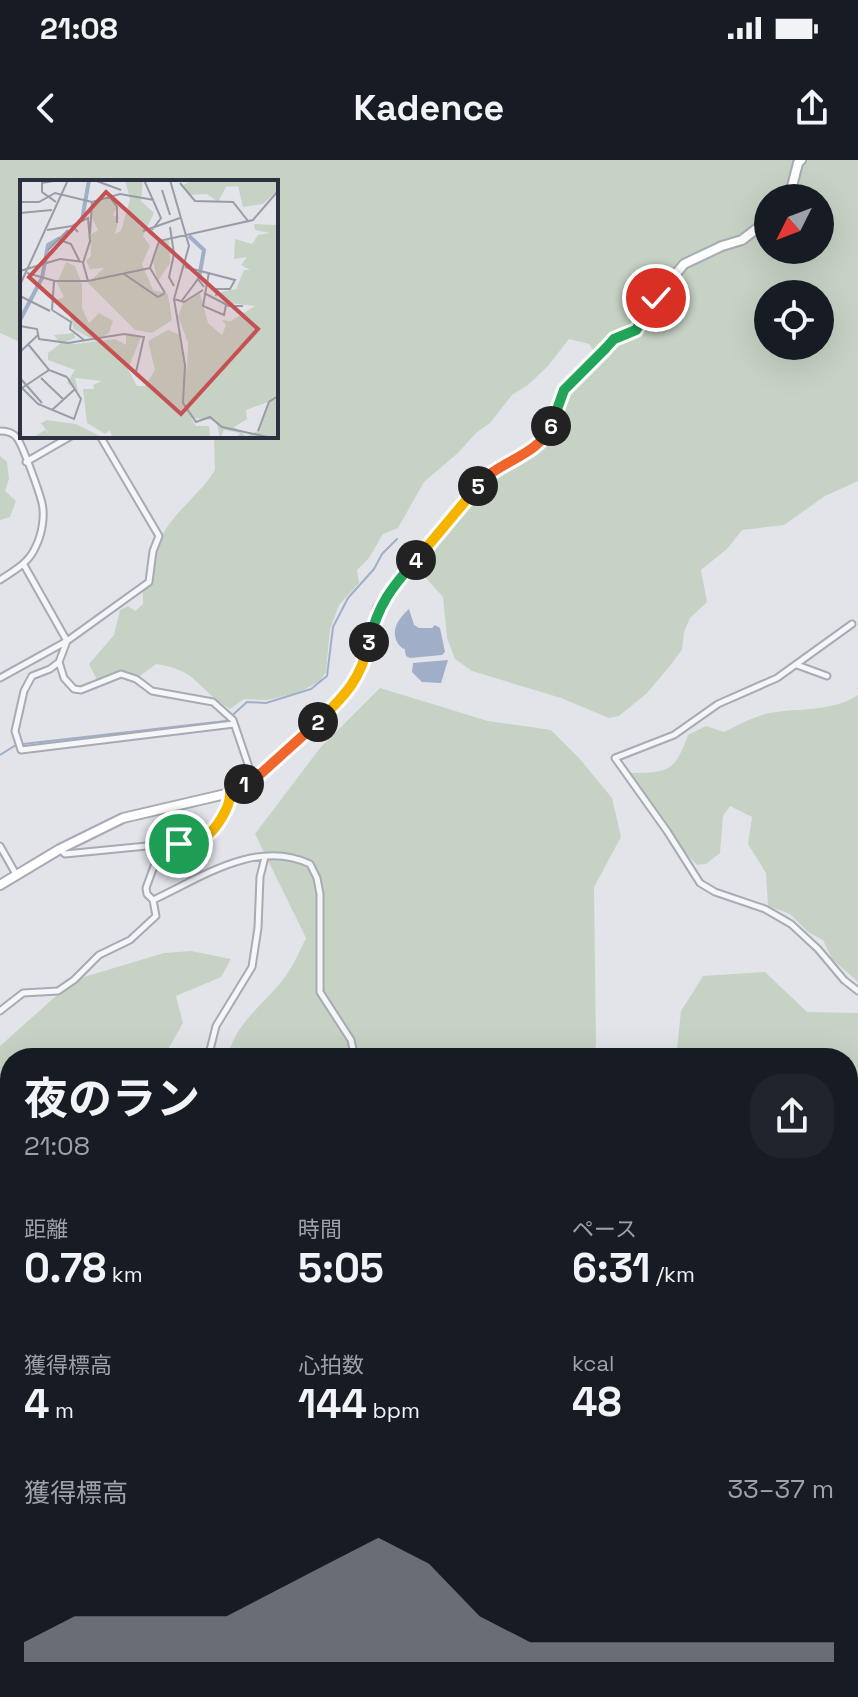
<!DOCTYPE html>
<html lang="ja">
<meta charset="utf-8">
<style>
:root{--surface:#171b24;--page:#20242c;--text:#f1f3f6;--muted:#9ea1a6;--accent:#8c9099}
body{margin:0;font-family:"Space Grotesk","Noto Sans JP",sans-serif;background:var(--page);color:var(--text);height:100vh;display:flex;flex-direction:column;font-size:30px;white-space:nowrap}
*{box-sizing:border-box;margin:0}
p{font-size:26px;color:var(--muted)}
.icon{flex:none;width:44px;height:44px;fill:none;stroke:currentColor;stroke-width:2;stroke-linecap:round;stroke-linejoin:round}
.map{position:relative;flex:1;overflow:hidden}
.sheet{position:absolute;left:0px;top:888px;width:858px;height:650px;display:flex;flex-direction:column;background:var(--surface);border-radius:32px 32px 0 0;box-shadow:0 8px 32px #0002}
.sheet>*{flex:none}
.needle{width:52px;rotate:228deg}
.buttons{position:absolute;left:754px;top:24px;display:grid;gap:16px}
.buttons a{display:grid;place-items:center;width:80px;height:80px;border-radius:50%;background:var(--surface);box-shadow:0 8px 32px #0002;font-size:40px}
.pin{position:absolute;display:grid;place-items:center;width:68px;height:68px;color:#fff;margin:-34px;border:4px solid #fff;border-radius:50%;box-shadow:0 2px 8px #0007}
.km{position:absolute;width:40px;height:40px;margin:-20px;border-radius:50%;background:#222;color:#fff;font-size:22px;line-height:40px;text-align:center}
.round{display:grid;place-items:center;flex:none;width:84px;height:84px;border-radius:32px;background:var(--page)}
.overview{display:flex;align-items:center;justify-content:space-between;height:136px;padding:0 24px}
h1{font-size:44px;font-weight:700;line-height:60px}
.metrics{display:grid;grid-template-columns:repeat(3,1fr);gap:12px;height:136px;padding:8px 24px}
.metrics div{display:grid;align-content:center}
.metrics b{font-size:40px;font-weight:700}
.metrics small{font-size:22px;font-weight:400}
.metrics p{font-size:22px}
.chart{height:224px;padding:16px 24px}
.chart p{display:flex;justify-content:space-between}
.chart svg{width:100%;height:144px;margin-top:8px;fill:var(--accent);opacity:.7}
.status{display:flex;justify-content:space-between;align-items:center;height:56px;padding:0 40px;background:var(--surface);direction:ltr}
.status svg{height:22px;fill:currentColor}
header{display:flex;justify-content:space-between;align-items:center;height:104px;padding:0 24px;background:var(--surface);font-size:36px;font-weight:700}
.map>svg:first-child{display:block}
.green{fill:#c6d3c4;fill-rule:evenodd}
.water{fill:#a0aec7}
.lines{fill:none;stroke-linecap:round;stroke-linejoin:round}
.stream{stroke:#a0aec7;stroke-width:2}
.river{stroke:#a0aec7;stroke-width:12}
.street-casing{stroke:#a8aab4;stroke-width:9}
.secondary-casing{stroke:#a8aab4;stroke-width:12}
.street{stroke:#f5f6f8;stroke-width:5}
.secondary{stroke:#fff;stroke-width:8}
.split-1-casing{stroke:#fff;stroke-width:16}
.split-2-casing{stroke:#fff;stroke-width:16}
.split-3-casing{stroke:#fff;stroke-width:16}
.split-4-casing{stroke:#fff;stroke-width:16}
.split-5-casing{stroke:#fff;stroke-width:16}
.split-6-casing{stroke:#fff;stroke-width:16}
.split-7-casing{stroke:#fff;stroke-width:16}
.split-8-casing{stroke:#fff;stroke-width:16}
.split-1{stroke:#f5b400;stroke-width:10}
.split-2{stroke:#f0652b;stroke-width:10}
.split-3{stroke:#f5b400;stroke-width:10}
.split-4{stroke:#22a559;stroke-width:10}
.split-5{stroke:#f5b400;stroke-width:10}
.split-6{stroke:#f0652b;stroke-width:10}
.split-7{stroke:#22a559;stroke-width:10}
.split-8{stroke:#22a559;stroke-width:10}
.inset-river{fill:none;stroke:#a0aec7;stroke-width:4}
.inset-road{fill:none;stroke:#999ca6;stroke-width:2}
.view{fill:#c45254;fill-opacity:0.15;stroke:#c45254;stroke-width:4}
.inset-edge{fill:none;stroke:#2c3040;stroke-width:4}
</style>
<div class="status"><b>21:08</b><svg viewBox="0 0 49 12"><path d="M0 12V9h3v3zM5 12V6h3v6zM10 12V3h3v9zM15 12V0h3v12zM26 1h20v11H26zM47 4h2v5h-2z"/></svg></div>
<header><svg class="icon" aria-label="back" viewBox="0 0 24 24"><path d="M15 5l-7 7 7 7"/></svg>Kadence<svg class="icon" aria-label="share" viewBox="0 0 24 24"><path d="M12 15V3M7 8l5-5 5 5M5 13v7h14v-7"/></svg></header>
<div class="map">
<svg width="858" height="1537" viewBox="0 0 858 1537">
<rect width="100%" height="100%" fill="#e2e4ea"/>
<path class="green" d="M0 0H797L786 38H768V57L741 78 682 103 635 168 596 195 589 184 569 179 548 206 528 225 512 235 490 263 476 273 458 293 424 322 398 368 383 374 369 398 357 410 359 423 339 445 330 469 326 512 320 521 300 532 267 540 244 539 230 549C197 530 199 510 156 504L140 516C123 511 113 512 97 520L89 504 114 475 120 450 128 446 135 451 143 444V430C159 416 153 396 161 378 173 352 200 335 215 310L214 276H276V22H22V183L0 173Z
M806 0H858V321L825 336 784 365 742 370 728 388 701 410 707 442 690 458 684 472 682 490 669 507 647 533 619 556 609 558 561 538 472 511 455 499 447 478 443 437 425 417 419 405 422 398 486 320 552 273 567 232 616 182 639 173 659 140 687 107 768 64V90H820V38H792L801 5ZM768 134H820V186H768Z
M0 296 7 302 9 319 5 331 16 341 10 357 0 360Z
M380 528 488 561 551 570 579 598 612 638 621 677 594 727 596 885 593 898H228C233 864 266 843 285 817 294 805 300 790 306 778L255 674 320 588Z
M858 535V822L832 799 823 780 808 772 790 754 768 746 766 713 748 684 752 657 730 646 723 656 720 693 706 704 697 705 679 686 630 613C669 613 675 611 688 575L706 566 724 572C737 566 751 558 765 554 795 547 832 553 858 535Z
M191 791 231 799 221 817 176 836 183 863 163 898H10V991L0 993V886L74 820 164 793Z
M765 812 807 852 858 853V1128L855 1135 858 1146V1278H853L848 1271V898H676L681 851 703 816Z
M10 1118V1309L0 1315V1122Z
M58 1528H147C118 1537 88 1537 58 1528Z"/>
<path class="water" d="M409 449 414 465 419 468H432L435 465 440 468 445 492 442 495 410 498 406 496C403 482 407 494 399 485 389 471 399 458 409 449Z
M448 500 441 523 422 522 412 512 413 503Z"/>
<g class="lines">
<path class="stream" d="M23 584 226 561 247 542 266 543 311 529 327 516 333 467 348 438 374 409 382 394 397 379
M0 595 16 585
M274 1537 275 1531"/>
<path class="river" d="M848 1446 858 1443
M261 1528 294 1537
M217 1537 241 1528
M676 1537 689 1528"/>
<g class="street-casing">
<path id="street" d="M0 271C7 271 13 272 17 278 23 286 39 331 42 343 45 356 42 374 36 386 29 403 15 410 0 420
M26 302 71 276
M24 405 67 481 59 502 50 509 32 516 24 531 15 571 21 590 234 564
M852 464 777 518 718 544 674 575 615 598 667 671 700 723 715 732 765 749 791 764 818 789 844 820 858 831
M59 502 64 518 74 529 81 530 121 514 136 519 152 531 213 542 233 560 251 613 256 618
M797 505 827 516
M0 518 67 481 149 422 153 391 159 376 100 276
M0 686 17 716
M60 689 65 694 198 681C212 674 232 650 230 633
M153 740C199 719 256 678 310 704L317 718 320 734V832L351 880 355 898
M0 851 23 833 58 831 74 820 99 795 130 780 156 756 153 740 147 734 146 728 157 698 176 689 179 684
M208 898 216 866 252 807 258 768 260 717 265 697
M0 1108 10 1117
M848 1305 858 1297
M848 1369 858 1366
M5 1486 10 1436
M45 1528 62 1537
M295 1528 317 1537
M501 1528 503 1537
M751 1528 761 1537
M155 1537 171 1528
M361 1537 364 1528
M423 1537 427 1528
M629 1537 633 1528"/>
</g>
<g class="secondary-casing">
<path id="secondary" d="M789 38 798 3 801 0
M0 725 60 689 123 658 230 633 256 618 293 585 350 528 359 516 378 448 389 431 444 369 484 318 527 294 549 271 564 230 614 179 636 170 656 138 684 104 722 86 742 80 768 60
M0 994 10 995
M826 1528 830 1537"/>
</g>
<use href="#street" class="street"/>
<use href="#secondary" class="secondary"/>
</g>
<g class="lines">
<g class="split-1-casing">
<path id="split-1" d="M179 684C187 683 197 682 205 677 216 670 231 646 230 633L244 624"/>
</g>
<g class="split-2-casing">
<path id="split-2" d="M244 624 256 618 318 562"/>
</g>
<g class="split-3-casing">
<path id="split-3" d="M318 562C344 536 361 520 369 482"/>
</g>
<g class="split-4-casing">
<path id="split-4" d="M369 482C378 445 391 428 416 400"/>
</g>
<g class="split-5-casing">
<path id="split-5" d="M416 400 478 326"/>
</g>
<g class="split-6-casing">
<path id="split-6" d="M478 326C498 300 536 298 551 266"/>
</g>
<g class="split-7-casing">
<path id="split-7" d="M551 266 564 230 605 189"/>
</g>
<g class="split-8-casing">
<path id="split-8" d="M605 189 614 179 636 170 656 138"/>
</g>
<use href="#split-1" class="split-1"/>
<use href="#split-2" class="split-2"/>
<use href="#split-3" class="split-3"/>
<use href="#split-4" class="split-4"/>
<use href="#split-5" class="split-5"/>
<use href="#split-6" class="split-6"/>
<use href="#split-7" class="split-7"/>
<use href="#split-8" class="split-8"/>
</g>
<g transform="translate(20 20)">
<rect width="258" height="258" fill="#e2e4ea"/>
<path d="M105 0H123L121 21 134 33 123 56 130 66 122 84 133 110 148 114 152 140 132 153 115 150 68 103 84 88 70 89 66 81 71 76 70 55 78 50 71 36 76 21 91 18 97 27 93 35 99 37 95 54 101 51 110 19ZM174 0H258V10L243 24 223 27 218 6 206 7 198 22 187 14 169 15 163 5ZM234 44 258 45V258H216L220 253 204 250 200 258 196 240 171 238 176 246H189L190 258H92L90 250 85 254 67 243 63 209H74L73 205 82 201 55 198 58 211 47 203 55 190 28 180V173L40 164 34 155 54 153 55 158 45 162 56 164 95 159 106 165V155L121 157 108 189 117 206H125L135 190 128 161 148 150 160 155 167 191 168 163 158 136 163 123 180 113 188 143 202 155 206 145 202 140 211 141 235 126 207 123 201 112 216 109 224 90H230L221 85 227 77 214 79 215 59 232 64 238 55 250 53 235 50ZM248 222 238 251 226 256 214 247 227 239 226 230ZM140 60H149L150 83 138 101 133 82ZM46 82 55 86 62 104V128L69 143 79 133 93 141 89 153 75 161 54 149 49 133 34 121 44 117 37 103ZM27 240 56 244 84 258H12L25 250 29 254 21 243Z" fill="#c6d3c4" fill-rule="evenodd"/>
<path class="inset-river" d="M62 40 69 0M169 56 184 70 179 98M0 140 22 98 28 65 40 58"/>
<path class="inset-road" d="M74 0 101 10M124 0 141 38 132 50M150 0 169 66 154 119 165 185 163 223 176 242 190 237 202 247 252 258M160 3 175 21 213 22 228 41M142 10 150 35M90 17 97 27V43M0 22H19L35 13 72 22 100 14 134 20M36 22 22 12V3L39 0M0 33 32 30M52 46 68 38 70 61 63 83 68 101M150 47 154 74 149 97 154 106M27 50 52 46 58 52M123 51 160 38M70 54 72 22M40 60 51 64 60 82M28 70 48 50M165 87 215 100 210 109H197L196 116M0 91 40 79 64 82M189 92 183 126 204 135 206 125M7 93 35 101H68L130 88M104 94 138 117 145 113M0 105 48 0M145 113 130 88 139 61 233 40 258 11M184 113 209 126H223M0 116 30 131M154 119 164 122 183 110M161 122 178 99 184 107M32 130 51 142 50 149 64 160M32 130 34 101M0 146 17 149 19 159 48 163 104 154 124 157 116 192M8 164 29 190 47 197M0 172 18 155M0 198 22 223M21 198 44 220M0 206 18 224 54 239 61 219 47 197M2 208 29 190M32 230 54 210M238 251 249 222 258 216"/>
<path class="view" d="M86 12 238 149 161 234 9 97Z"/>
<rect width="258" height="258" class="inset-edge"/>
</g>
</svg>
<div class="buttons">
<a><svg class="needle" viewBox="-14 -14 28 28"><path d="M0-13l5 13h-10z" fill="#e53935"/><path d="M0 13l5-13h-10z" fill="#9ea1a6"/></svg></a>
<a><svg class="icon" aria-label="locate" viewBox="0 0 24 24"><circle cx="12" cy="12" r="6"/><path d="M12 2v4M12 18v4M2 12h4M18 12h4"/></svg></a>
</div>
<div class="pin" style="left:179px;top:684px;background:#1e9e55"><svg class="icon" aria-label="arrive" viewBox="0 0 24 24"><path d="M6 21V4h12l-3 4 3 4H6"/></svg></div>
<div class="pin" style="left:656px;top:138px;background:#d93025"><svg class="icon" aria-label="check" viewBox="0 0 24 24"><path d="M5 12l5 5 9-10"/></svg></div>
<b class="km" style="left:244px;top:624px">1</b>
<b class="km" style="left:318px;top:562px">2</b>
<b class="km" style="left:369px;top:482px">3</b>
<b class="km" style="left:416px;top:400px">4</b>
<b class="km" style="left:478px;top:326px">5</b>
<b class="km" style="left:551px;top:266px">6</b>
<section class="sheet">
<div class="overview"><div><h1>夜のラン</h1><p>21:08</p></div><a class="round"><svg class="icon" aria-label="share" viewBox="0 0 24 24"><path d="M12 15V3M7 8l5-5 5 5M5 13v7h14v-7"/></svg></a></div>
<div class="metrics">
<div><p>距離</p><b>0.78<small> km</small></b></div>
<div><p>時間</p><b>5:05</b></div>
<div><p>ペース</p><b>6:31<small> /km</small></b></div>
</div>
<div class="metrics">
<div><p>獲得標高</p><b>4<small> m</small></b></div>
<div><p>心拍数</p><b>144<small> bpm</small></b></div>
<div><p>kcal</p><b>48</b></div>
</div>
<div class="chart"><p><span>獲得標高</span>33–37 m</p>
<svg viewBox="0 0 160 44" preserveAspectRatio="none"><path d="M0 44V38L10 30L20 30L30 30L40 30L50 22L60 14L70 6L80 14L90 30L100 38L110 38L120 38L130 38L140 38L150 38L160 38V44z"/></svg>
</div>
</section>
</div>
